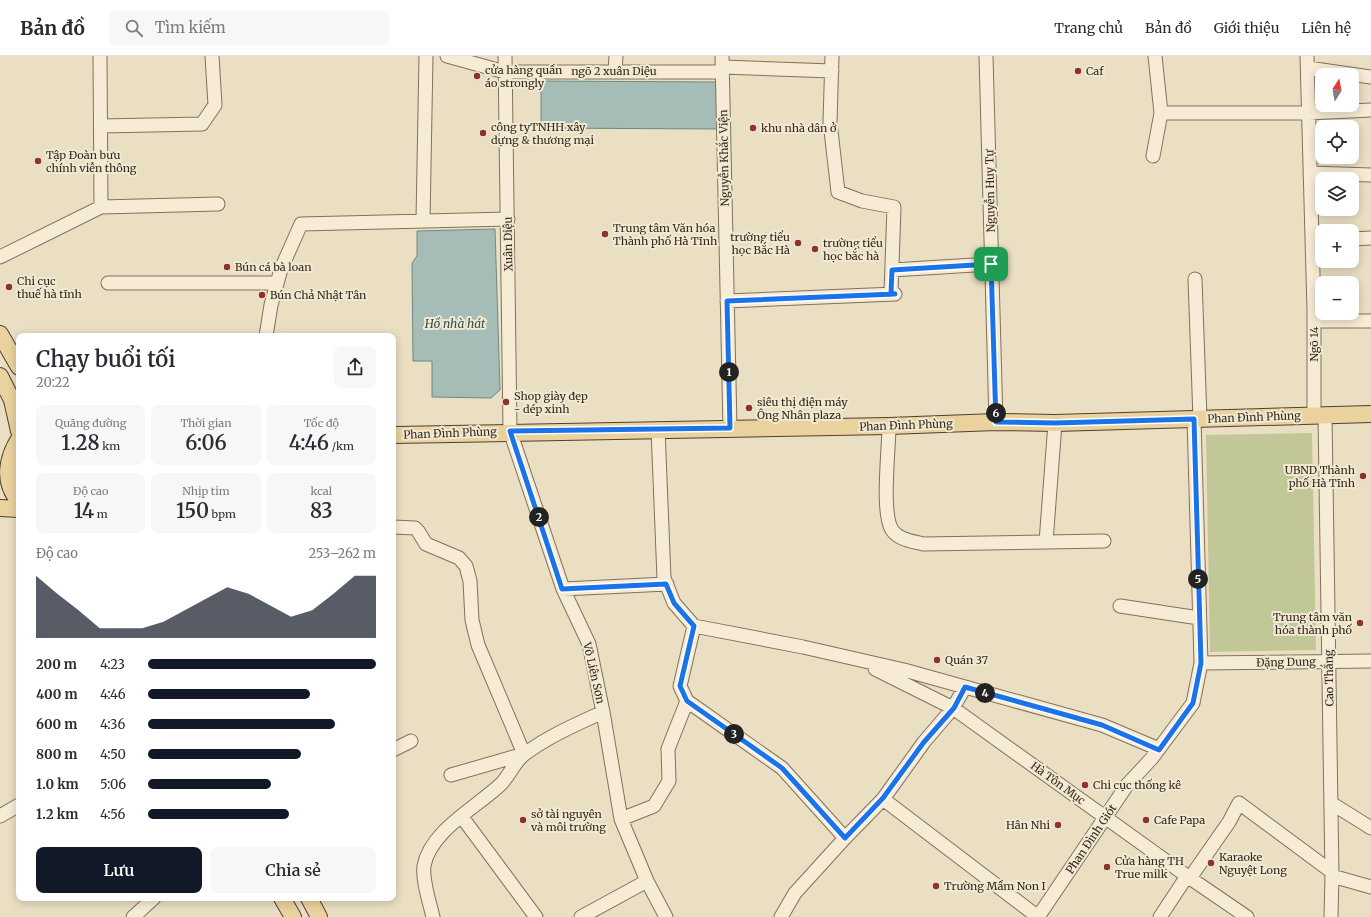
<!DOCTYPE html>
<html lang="vi">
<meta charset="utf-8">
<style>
:root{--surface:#fff;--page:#f7f7f7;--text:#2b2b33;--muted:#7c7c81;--line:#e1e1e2;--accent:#111827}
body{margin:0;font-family:Merriweather,serif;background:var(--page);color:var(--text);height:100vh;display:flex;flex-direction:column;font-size:15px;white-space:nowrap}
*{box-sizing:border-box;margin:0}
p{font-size:13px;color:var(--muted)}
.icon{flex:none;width:22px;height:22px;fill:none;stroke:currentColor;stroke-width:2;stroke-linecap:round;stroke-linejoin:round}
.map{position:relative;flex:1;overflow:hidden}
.drawer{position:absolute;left:16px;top:277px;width:380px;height:568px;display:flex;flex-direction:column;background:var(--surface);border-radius:8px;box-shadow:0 2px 10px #0003}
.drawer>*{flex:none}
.needle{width:26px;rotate:11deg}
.fabs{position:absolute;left:1315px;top:12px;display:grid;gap:8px}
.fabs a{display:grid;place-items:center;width:44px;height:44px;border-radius:8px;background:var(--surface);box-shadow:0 2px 10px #0003;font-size:20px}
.pin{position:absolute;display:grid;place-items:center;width:34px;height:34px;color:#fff;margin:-17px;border-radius:8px;box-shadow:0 2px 6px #0006}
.km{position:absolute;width:20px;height:20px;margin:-10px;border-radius:50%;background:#222;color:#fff;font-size:11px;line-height:20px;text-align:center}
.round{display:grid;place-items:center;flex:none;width:42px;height:42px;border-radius:8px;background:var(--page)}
.headline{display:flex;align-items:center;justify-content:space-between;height:68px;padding:0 20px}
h1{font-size:22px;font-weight:600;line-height:30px}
.metrics{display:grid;grid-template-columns:repeat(3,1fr);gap:6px;height:68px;padding:4px 20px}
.metrics div{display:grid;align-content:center;border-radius:8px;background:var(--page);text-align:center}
.metrics b{font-size:20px;font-weight:600}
.metrics small{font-size:11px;font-weight:400}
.metrics p{font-size:11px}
.chart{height:112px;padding:8px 20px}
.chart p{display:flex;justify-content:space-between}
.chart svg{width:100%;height:72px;margin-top:4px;fill:var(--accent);opacity:.7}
.primary-button{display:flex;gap:8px;margin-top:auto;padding:8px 20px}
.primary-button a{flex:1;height:46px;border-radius:8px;background:var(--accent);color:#fff;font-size:16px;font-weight:600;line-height:46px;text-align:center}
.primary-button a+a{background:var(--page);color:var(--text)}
ul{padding:0 20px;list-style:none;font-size:13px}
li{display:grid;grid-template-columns:64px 48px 1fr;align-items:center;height:30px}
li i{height:10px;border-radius:5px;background:var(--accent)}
header{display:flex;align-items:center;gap:24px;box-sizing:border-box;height:56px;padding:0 20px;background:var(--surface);border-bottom:1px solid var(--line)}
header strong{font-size:19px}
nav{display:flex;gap:22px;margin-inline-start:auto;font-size:14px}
.search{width:280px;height:36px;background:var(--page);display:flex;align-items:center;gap:10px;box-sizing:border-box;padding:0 14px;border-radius:8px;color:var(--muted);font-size:15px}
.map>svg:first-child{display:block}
.green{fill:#c2c798}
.water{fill:#a5bdb6;stroke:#6d8a83}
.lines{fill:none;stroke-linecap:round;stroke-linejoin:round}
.minor-casing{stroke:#83705b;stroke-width:15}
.major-casing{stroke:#513f2f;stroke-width:18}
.minor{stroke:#f6ecd6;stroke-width:13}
.major{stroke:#ead29e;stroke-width:16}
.route-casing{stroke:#fff;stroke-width:8}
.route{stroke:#1a73e8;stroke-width:5}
.poi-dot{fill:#8d3132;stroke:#f2e9d2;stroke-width:1.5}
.labels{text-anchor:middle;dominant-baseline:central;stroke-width:4;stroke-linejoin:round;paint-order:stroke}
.poi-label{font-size:11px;fill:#34291e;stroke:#f2e9d2;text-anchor:start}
.street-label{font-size:11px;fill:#34291e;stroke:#f2e9d2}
.water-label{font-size:12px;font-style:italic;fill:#2f5250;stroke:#f2e9d2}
</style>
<header>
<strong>Bản đồ</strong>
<div class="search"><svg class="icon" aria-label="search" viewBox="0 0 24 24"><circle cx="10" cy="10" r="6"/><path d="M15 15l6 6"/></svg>Tìm kiếm</div>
<nav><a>Trang chủ</a><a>Bản đồ</a><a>Giới thiệu</a><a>Liên hệ</a></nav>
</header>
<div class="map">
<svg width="1371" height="861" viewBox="0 0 1371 861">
<rect width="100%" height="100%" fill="#eadec3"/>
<path class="green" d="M1312 377 1316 594 1210 596 1206 379Z"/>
<path class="water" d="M541 25 718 26V73L541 72Z
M495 173 500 334 491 342 432 341V305H413L412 207 417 200V175Z"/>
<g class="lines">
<g class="minor-casing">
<path id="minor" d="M447 0 505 16H723
M505 0 510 375 563 533 589 588 603 656 621 763 647 825 666 861
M722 0 730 372
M832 0 830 66 838 136 862 145 894 151 891 237 895 238
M986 0 996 366
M1307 0 1314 254V359
M723 11 832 15
M1308 12 1371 21
M615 15 616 0
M1161 57H1308L1371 54
M101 70 202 68 215 49 212 0
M1153 100 1161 57 1155 0
M1310 117 1371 119
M101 151 218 148
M423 165 426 0
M1352 183 1371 182
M0 201 101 151 100 0
M892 214 991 208
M1195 223 1200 363
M108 227H277
M727 245 895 238
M1314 265H1371
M266 280 271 249 281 213 301 168 508 163
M1325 359 1332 820 1331 861
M889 370C889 393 881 457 892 474 899 484 912 485 923 488L1104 485
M658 373 664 522 674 547 694 570 803 591 904 614 1102 669 1159 693
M393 471 415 472 418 475 426 488 459 502 466 510 470 525 472 564 478 589 524 698 451 719
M1046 486 1055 367
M563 533 667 528
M1120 550 1199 562
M1201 607 1371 605
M875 613 953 652 1187 820 1247 861
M687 645 782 712 845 782
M393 694 411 685
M883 743 1038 861 1127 729 1152 702 1193 647 1201 607 1194 363
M1331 747 1371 772
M0 760 19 749
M462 761 536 861
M621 763 654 750 669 725 668 693 687 645 680 630 694 570
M1332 820 1371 831
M1190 822 1229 766 1239 747 1332 816
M133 861 154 842
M433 861C430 848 422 824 424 810 430 775 477 751 501 728 510 719 515 704 526 697 549 680 577 668 603 656
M581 861 647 825
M781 861 795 837 845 782 883 743 924 686 953 652 965 631
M1160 861 1187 820"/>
</g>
<g class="major-casing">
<path id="major" d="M0 278 19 311
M0 320 12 344 19 375
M393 379 889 370 996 366 1055 367 1371 358
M19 383C7 402 2 426 19 445
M0 452 19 453
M282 842 293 861
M309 842 319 861"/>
</g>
<use href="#minor" class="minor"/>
<use href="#major" class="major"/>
</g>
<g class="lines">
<g class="route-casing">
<path id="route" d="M991 208 996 366 1055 367 1194 363 1201 607 1193 647 1159 694 1102 669 965 631 954 652 924 686 883 742 845 782 782 712 687 645 680 630 694 570 674 547 666 528 562 533 510 375 730 372 727 245 895 238 891 237 892 214Z"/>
</g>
<use href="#route" class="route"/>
</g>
<g class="poi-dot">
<circle cx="1078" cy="15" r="4"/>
<circle cx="477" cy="20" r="4"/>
<circle cx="753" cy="72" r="4"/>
<circle cx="483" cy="77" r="4"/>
<circle cx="38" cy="105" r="4"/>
<circle cx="605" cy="178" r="4"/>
<circle cx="798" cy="187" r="4"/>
<circle cx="815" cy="193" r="4"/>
<circle cx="227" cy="211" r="4"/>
<circle cx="9" cy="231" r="4"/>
<circle cx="262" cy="239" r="4"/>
<circle cx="506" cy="346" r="4"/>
<circle cx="749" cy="352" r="4"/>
<circle cx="1363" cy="420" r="4"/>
<circle cx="1360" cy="567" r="4"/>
<circle cx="937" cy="604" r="4"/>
<circle cx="1085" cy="729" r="4"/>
<circle cx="523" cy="764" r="4"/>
<circle cx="1146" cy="764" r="4"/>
<circle cx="1058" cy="769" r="4"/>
<circle cx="1211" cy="807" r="4"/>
<circle cx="1107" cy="811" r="4"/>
<circle cx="936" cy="830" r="4"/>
</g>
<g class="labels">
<g class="poi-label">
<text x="485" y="14">cửa hàng quần<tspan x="485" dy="13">áo strongly</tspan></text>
<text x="1086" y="15">Caf</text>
<text x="491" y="71">công tyTNHH xây<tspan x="491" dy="13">dựng &amp; thương mại</tspan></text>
<text x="761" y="72">khu nhà dân ở</text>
<text x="46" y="99">Tập Đoàn bưu<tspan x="46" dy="13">chính viễn thông</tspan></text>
<text x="613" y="172">Trung tâm Văn hóa<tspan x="613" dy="13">Thành phố Hà Tĩnh</tspan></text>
<text x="790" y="181" text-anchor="end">trường tiểu<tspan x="790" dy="13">học Bắc Hà</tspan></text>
<text x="823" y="187">trường tiểu<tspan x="823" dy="13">học bắc hà</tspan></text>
<text x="235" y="211">Bún cá bà loan</text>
<text x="17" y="225">Chi cục<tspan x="17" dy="13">thuế hà tĩnh</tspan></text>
<text x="270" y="239">Bún Chả Nhật Tân</text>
<text x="514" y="340">Shop giày đẹp<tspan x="514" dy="13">- dép xinh</tspan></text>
<text x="757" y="346">siêu thị điện máy<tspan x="757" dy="13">Ông Nhân plaza</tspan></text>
<text x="1355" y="414" text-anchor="end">UBND Thành<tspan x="1355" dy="13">phố Hà Tĩnh</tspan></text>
<text x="1352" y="561" text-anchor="end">Trung tâm văn<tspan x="1352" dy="13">hóa thành phố</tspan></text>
<text x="945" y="604">Quán 37</text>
<text x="1093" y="729">Chi cục thống kê</text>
<text x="531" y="758">sở tài nguyên<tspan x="531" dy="13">và môi trường</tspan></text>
<text x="1154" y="764">Cafe Papa</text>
<text x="1050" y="769" text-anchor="end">Hân Nhi</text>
<text x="1219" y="801">Karaoke<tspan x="1219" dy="13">Nguyệt Long</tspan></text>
<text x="1115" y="805">Cửa hàng TH<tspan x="1115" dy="13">True milk</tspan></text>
<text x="944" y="830">Trường Mầm Non I</text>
</g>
<g class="street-label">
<text x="614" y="15">ngõ 2 xuân Diệu</text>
<text transform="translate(724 102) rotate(-91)">Nguyễn Khắc Viện</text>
<text transform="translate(990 135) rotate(-91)">Nguyễn Huy Tự</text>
<text transform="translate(508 188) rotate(-91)">Xuân Diệu</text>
<text transform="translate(1314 288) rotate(-90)">Ngõ 14</text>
<text transform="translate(1254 361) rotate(-2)">Phan Đình Phùng</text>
<text transform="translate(906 369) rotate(-2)">Phan Đình Phùng</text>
<text transform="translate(450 377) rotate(-2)">Phan Đình Phùng</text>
<text transform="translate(1286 606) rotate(-1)">Đặng Dung</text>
<text transform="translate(594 617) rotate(77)">Võ Liên Sơn</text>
<text transform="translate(1329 622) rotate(-91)">Cao Thắng</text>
<text transform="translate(1058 727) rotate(36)">Hà Tôn Mục</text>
<text transform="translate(1091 783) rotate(-56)">Phan Đình Giót</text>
</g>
<g class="water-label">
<text x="455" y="267">Hồ nhà hát</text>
</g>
</g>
</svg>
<div class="fabs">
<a><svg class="needle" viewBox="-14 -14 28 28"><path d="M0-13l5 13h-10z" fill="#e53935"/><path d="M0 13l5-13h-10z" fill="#7c7c81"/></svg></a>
<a><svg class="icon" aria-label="locate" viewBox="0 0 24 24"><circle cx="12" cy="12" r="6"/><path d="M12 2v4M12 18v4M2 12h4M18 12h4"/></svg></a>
<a><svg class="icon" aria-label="layers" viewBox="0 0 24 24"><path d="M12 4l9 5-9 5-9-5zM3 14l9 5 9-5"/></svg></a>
<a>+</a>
<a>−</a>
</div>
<div class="pin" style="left:991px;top:208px;background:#1e9e55"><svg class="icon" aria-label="arrive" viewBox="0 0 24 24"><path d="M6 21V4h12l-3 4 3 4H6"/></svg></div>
<b class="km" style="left:729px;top:316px">1</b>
<b class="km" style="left:539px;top:461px">2</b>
<b class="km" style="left:734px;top:678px">3</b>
<b class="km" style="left:985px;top:637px">4</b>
<b class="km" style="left:1198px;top:523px">5</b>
<b class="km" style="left:996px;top:357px">6</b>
<section class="drawer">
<div class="headline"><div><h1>Chạy buổi tối</h1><p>20:22</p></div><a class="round"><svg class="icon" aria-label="share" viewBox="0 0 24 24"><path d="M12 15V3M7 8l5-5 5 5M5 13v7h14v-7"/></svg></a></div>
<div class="metrics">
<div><p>Quãng đường</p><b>1.28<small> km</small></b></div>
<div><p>Thời gian</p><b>6:06</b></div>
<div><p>Tốc độ</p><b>4:46<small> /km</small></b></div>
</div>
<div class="metrics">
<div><p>Độ cao</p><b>14<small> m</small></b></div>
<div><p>Nhịp tim</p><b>150<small> bpm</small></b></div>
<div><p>kcal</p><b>83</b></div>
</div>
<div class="chart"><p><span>Độ cao</span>253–262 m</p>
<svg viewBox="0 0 160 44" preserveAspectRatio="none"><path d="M0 44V6L10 17L20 27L30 38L40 38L50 38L60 34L70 27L80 20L90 13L100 17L110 24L120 31L130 27L140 17L150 6L160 6V44z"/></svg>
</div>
<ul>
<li><b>200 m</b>4:23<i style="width:100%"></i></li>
<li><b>400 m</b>4:46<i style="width:71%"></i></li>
<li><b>600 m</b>4:36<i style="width:82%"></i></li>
<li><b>800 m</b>4:50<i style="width:67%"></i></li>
<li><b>1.0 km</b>5:06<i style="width:54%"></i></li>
<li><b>1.2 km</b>4:56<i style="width:62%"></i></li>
</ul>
<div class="primary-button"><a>Lưu</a><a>Chia sẻ</a></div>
</section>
</div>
